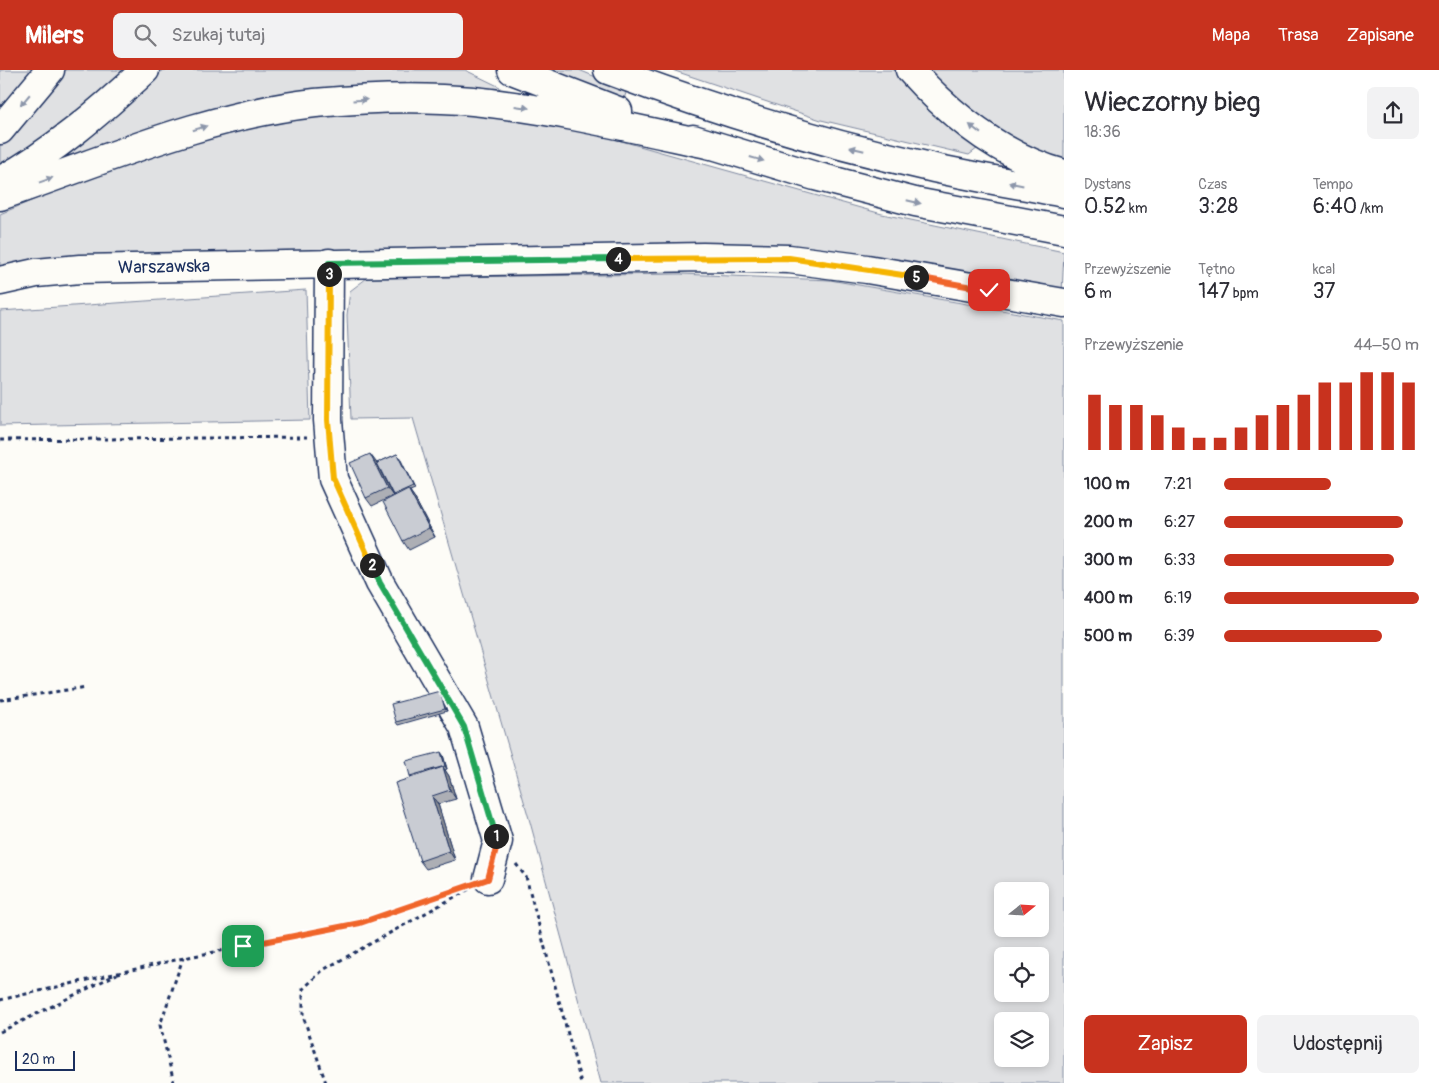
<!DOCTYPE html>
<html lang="pl">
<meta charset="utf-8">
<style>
:root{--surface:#fff;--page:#f2f2f3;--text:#2b2b33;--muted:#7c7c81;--accent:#c8321e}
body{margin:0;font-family:Pangolin,sans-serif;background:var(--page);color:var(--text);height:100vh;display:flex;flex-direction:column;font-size:19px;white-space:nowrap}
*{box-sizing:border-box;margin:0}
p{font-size:16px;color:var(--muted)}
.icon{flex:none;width:28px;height:28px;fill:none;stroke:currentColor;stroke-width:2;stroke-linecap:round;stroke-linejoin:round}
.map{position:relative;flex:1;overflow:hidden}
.details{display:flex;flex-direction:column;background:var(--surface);width:375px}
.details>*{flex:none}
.needle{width:32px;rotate:72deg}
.controls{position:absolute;left:994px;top:812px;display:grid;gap:10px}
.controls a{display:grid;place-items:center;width:55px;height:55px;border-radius:8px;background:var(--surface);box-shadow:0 2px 8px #0003;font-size:25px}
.scale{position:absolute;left:15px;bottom:12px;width:60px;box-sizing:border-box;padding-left:5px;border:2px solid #1b2f5e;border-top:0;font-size:14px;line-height:18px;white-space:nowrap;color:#1b2f5e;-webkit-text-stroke:4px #fdfcf7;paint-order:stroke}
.pin{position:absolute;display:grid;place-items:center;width:42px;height:42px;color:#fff;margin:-21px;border-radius:10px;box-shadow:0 2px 8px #0006}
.km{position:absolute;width:25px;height:25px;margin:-12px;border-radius:50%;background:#222;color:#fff;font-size:14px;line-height:25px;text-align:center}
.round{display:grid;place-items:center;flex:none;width:52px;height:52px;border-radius:8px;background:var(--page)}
.summary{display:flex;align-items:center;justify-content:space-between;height:85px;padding:0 20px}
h1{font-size:28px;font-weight:600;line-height:38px}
.stats{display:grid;grid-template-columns:repeat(3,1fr);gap:8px;height:85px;padding:5px 20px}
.stats div{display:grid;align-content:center}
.stats b{font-size:21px;font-weight:600}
.stats small{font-size:14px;font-weight:400}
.stats p{font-size:14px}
.chart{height:140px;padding:10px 20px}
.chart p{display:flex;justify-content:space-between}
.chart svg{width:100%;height:90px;margin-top:5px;stroke:var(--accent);stroke-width:6}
.button{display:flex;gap:10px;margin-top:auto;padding:10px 20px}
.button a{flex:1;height:58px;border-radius:8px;background:var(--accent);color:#fff;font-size:20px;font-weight:600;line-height:58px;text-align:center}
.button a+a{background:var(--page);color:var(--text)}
ul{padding:0 20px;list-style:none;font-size:16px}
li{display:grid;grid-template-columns:80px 60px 1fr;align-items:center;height:38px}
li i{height:12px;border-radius:6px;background:var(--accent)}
header{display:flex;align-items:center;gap:30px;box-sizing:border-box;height:70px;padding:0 25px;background:var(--accent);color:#fff}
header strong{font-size:24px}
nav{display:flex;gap:28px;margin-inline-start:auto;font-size:18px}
.search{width:350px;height:45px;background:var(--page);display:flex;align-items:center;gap:12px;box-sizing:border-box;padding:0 18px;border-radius:8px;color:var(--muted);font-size:19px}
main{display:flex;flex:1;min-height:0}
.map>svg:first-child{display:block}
.green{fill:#e0e1e3;stroke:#7e88a0;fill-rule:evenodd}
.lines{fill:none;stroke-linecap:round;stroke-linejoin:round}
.minor-casing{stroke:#1b2f5e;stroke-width:31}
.highway-casing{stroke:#1b2f5e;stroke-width:31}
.path{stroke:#1b2f5e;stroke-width:3;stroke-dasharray:4 4;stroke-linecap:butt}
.minor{stroke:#fdfcf7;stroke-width:28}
.highway{stroke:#fdfcf7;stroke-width:28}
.wall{fill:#adafb5;stroke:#1b2f5e}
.shaded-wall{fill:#8d8f94;stroke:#1b2f5e}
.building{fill:#c9ccd3;stroke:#1b2f5e}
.oneway{fill:#8c96aa}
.split-1-casing{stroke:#fff;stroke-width:10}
.split-2-casing{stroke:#fff;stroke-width:10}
.split-3-casing{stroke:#fff;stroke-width:10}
.split-4-casing{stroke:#fff;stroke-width:10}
.split-5-casing{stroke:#fff;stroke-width:10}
.split-6-casing{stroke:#fff;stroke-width:10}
.split-1{stroke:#f0652b;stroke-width:6}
.split-2{stroke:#22a559;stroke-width:6}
.split-3{stroke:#f5b400;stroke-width:6}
.split-4{stroke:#22a559;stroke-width:6}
.split-5{stroke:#f5b400;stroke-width:6}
.split-6{stroke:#f0652b;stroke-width:6}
.labels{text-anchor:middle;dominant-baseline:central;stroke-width:4;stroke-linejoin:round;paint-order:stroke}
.street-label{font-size:18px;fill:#1b2f5e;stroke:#fdfcf7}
</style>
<header>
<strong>Milers</strong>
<div class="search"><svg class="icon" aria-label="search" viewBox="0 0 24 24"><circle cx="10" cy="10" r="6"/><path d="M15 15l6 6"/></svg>Szukaj tutaj</div>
<nav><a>Mapa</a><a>Trasa</a><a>Zapisane</a></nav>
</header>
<main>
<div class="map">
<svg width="1064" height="1013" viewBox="0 0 1064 1013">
<rect width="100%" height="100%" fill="#fdfcf7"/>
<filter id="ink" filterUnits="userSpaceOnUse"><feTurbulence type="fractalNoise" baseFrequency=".02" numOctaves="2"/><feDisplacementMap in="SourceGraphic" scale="10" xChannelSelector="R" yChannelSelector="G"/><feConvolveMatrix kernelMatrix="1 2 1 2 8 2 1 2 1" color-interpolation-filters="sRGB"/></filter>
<g filter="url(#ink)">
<path class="green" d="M0 0H35L0 45Z
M61 0H126C86 35 46 68 0 96V72Z
M163 0H465L500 17 498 23 444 17 47 95 121 39Z
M545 0H579L627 20 623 32Z
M672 0H897L978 78 969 85 821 50Z
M925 0H1064V91L1001 64 962 37Z
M404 39 491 44 593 63 882 144 1064 182 1062 223 745 176 471 177 26 194 0 200V144L109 98 207 65 293 48Z
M680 204 830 210 1064 251V1013H601L530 752 413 348 351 349 347 245 350 221 367 208ZM1002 821H1040V859H1002ZM1002 886H1040V924H1002ZM1002 951H1040V989H1002Z
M306 220 310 350 0 356V241Z"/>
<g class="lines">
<g class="minor-casing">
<path id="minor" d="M329 193 328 350 333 409 380 513 464 657 498 771 488 809
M0 211 36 203 80 199 703 187 789 189 867 199 1064 233"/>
</g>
<g class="highway-casing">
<path id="highway" d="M512 0 618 41
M608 0C712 39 818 72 926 96 972 107 1018 114 1064 123
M910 0C952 47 1003 87 1064 104
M0 60 50 0
M693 69 815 106 915 132 1064 160
M0 111C53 82 101 41 145 0
M0 126C103 91 206 45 315 33 367 28 421 26 473 31 553 39 632 58 711 75"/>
</g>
<path class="path" d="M0 370 307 367
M0 630 87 617
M516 794 526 807 581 1013
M0 930 184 888 361 853 468 816
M0 962 117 904
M174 1013 160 955 183 888
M326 1013 303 946V919L323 900 469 819"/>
<use href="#minor" class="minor"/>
<use href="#highway" class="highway"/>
</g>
<path class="wall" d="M397 384 415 419 410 421 414 427 435 467 409 480 403 471 394 426 377 393Z
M376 392 393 426 372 436 366 428Z
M442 624 447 641 398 655 396 652Z
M443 685 447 699 445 700 449 706 456 729 438 734 455 790 426 799 420 791 411 708 410 706Z"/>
<path class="shaded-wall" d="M370 384 376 392 393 426 387 418Z
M397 384 399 386 415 419 413 416Z
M408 419 414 427 435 467 429 458Z
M440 621 442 624 447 641 445 639Z
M441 682 443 685 447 699 445 696Z
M443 697 449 706 456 729 450 720Z
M432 726 438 734 455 790 449 781Z"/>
<path class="building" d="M370 384 387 418 366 428 350 393Z
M397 384 413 416 393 425 377 393Z
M408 419 429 458 403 471 383 432Z
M440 621 445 639 396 652 391 634Z
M441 682 445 696 410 706 406 691Z
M443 697 450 720 432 726 449 781 420 791 395 713Z"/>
<defs><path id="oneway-solid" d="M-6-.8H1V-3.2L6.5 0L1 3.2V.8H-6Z" transform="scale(1.25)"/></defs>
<g class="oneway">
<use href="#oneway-solid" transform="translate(25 30) rotate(130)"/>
<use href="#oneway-solid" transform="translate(360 30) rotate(-3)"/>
<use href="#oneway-solid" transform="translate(522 37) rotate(8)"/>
<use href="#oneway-solid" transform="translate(200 58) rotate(-17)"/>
<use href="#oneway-solid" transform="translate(975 59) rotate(-142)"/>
<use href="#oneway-solid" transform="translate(857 79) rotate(-166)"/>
<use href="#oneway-solid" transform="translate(757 89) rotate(16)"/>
<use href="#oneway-solid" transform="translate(46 110) rotate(-20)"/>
<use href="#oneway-solid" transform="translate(1016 114) rotate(-169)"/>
<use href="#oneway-solid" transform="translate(914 132) rotate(13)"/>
</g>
</g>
<g class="lines" filter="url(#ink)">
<g class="split-1-casing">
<path id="split-1" d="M243 876 360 853 488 809 498 771 496 766"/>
</g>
<g class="split-2-casing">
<path id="split-2" d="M372 495 380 513 464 657 496 766"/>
</g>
<g class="split-3-casing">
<path id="split-3" d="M329 204 328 350 333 408 372 495"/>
</g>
<g class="split-4-casing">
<path id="split-4" d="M329 204V193L618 189"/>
</g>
<g class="split-5-casing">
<path id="split-5" d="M618 189 789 188 916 207"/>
</g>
<g class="split-6-casing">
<path id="split-6" d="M916 207 989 220"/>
</g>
<use href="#split-1" class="split-1"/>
<use href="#split-2" class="split-2"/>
<use href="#split-3" class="split-3"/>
<use href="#split-4" class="split-4"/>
<use href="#split-5" class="split-5"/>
<use href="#split-6" class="split-6"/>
</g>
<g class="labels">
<g class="street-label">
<text transform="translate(164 197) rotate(-1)">Warszawska</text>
</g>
</g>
</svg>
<div class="controls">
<a><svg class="needle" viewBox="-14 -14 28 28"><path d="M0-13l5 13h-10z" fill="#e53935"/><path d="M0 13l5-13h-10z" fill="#7c7c81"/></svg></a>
<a><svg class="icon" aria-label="locate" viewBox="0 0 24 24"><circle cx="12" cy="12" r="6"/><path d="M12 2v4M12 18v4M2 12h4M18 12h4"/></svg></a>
<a><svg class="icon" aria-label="layers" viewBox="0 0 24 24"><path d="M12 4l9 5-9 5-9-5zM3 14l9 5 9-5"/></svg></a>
</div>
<div class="scale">20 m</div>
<div class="pin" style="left:243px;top:876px;background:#1e9e55"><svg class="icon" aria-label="arrive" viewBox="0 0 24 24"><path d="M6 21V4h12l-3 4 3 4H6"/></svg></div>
<div class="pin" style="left:989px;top:220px;background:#d93025"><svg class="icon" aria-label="check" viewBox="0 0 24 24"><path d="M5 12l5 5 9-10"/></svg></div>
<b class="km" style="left:496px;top:766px">1</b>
<b class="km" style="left:372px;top:495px">2</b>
<b class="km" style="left:329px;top:204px">3</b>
<b class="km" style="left:618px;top:189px">4</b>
<b class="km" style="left:916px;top:207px">5</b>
</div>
<section class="details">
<div class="summary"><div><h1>Wieczorny bieg</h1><p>18:36</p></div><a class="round"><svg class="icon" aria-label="share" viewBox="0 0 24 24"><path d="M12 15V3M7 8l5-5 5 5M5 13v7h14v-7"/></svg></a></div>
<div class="stats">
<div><p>Dystans</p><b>0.52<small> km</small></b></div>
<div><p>Czas</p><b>3:28</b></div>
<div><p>Tempo</p><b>6:40<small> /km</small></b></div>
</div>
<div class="stats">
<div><p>Przewyższenie</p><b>6<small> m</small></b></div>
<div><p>Tętno</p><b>147<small> bpm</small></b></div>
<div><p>kcal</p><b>37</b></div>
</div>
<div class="chart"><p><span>Przewyższenie</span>44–50 m</p>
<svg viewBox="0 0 160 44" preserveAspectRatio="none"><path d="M5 44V17M15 44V22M25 44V22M35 44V27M45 44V33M55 44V38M65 44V38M75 44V33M85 44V27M95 44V22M105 44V17M115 44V11M125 44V11M135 44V6M145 44V6M155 44V11"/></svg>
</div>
<ul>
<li><b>100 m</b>7:21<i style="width:55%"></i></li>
<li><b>200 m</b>6:27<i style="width:92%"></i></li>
<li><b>300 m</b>6:33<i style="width:87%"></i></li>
<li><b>400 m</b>6:19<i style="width:100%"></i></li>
<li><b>500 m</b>6:39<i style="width:81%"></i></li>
</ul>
<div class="button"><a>Zapisz</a><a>Udostępnij</a></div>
</section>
</main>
